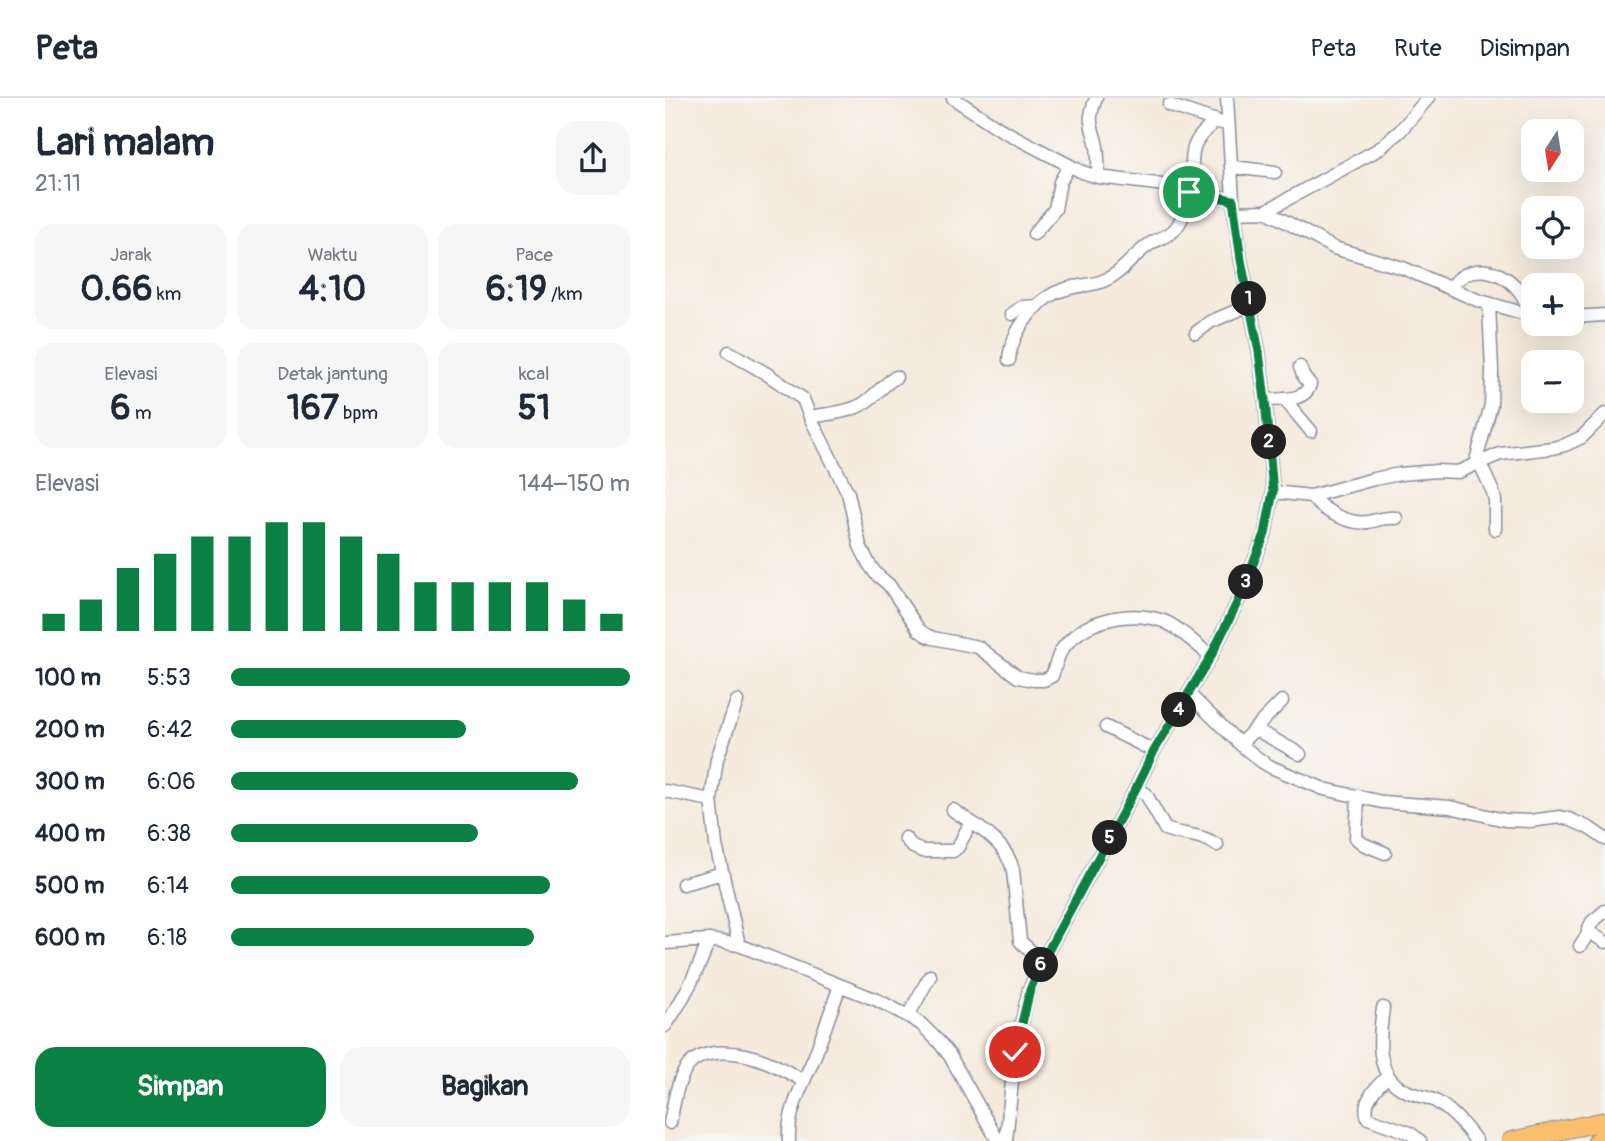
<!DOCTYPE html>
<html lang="id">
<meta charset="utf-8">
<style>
:root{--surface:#fff;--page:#f6f6f7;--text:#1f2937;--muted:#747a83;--line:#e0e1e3;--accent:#0b8043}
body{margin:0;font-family:Pangolin,sans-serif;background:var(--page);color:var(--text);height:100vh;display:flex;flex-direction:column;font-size:26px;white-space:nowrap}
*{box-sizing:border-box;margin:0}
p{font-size:23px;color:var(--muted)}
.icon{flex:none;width:38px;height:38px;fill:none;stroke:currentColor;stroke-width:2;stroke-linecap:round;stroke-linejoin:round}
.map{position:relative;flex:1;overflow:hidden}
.sheet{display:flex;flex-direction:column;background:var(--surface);width:665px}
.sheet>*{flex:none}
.needle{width:46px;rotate:192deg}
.buttons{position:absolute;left:856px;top:21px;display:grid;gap:14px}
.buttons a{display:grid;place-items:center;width:63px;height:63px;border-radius:14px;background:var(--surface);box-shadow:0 7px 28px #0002;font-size:35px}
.pin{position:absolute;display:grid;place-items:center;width:60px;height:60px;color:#fff;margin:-30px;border:4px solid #fff;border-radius:50%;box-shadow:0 2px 7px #0007}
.km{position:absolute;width:35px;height:35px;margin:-18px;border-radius:50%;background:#222;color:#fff;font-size:19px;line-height:35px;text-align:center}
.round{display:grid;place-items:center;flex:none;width:74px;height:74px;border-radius:21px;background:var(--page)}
.head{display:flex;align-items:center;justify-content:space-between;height:119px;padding:0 35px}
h1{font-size:38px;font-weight:800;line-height:52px}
.metrics{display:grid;grid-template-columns:repeat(3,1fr);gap:10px;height:119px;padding:7px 35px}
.metrics div{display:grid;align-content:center;border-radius:18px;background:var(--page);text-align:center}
.metrics b{font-size:35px;font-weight:800}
.metrics small{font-size:19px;font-weight:400}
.metrics p{font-size:19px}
.chart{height:196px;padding:14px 35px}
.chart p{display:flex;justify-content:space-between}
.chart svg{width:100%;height:126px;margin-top:7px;stroke:var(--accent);stroke-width:6}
.button{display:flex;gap:14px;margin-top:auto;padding:14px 35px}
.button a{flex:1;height:80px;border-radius:21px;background:var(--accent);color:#fff;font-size:28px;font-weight:800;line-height:80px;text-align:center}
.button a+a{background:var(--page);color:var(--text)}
ul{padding:0 35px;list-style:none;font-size:23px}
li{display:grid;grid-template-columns:112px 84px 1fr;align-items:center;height:52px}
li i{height:18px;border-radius:9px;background:var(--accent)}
header{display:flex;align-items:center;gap:42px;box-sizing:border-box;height:98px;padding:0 35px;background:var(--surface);border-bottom:2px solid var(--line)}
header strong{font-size:33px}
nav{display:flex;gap:38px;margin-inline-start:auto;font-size:24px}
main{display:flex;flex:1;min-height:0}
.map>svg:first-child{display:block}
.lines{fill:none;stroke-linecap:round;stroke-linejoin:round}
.minor-casing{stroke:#888c9d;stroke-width:15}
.highway-casing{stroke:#888c9d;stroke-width:20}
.minor{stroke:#fff;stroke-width:12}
.highway{stroke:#fabe6d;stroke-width:18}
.route-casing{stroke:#fff;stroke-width:14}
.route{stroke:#0b8043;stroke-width:9}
</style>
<header>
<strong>Peta</strong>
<nav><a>Peta</a><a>Rute</a><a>Disimpan</a></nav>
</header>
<main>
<section class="sheet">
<div class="head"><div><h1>Lari malam</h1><p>21:11</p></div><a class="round"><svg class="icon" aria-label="share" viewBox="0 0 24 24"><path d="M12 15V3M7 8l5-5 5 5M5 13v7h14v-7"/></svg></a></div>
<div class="metrics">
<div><p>Jarak</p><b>0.66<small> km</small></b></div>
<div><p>Waktu</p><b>4:10</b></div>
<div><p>Pace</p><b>6:19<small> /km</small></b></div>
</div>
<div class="metrics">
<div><p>Elevasi</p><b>6<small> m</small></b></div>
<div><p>Detak jantung</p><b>167<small> bpm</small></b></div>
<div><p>kcal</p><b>51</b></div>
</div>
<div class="chart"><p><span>Elevasi</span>144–150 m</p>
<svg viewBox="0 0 160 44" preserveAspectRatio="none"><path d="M5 44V38M15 44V33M25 44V22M35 44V17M45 44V11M55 44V11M65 44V6M75 44V6M85 44V11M95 44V17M105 44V27M115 44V27M125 44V27M135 44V27M145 44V33M155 44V38"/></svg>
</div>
<ul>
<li><b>100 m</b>5:53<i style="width:100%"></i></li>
<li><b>200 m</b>6:42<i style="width:59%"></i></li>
<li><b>300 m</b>6:06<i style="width:87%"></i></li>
<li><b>400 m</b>6:38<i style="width:62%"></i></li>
<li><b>500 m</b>6:14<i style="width:80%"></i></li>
<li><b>600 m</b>6:18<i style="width:76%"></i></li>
</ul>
<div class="button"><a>Simpan</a><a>Bagikan</a></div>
</section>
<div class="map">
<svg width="940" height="1043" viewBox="0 0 940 1043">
<rect width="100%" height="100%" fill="#f6f6f2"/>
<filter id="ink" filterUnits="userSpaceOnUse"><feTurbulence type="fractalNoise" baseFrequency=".0143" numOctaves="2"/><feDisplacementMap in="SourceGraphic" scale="14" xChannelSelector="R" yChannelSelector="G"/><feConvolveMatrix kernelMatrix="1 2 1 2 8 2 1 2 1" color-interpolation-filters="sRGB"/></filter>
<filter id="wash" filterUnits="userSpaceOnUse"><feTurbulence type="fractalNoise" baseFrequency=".00686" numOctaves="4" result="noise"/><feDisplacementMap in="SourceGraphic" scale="28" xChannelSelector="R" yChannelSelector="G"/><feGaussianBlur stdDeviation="1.57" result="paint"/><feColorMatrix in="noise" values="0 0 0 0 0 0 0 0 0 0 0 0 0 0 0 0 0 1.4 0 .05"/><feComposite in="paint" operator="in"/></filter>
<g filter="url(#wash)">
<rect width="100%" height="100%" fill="#f5eadc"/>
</g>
<g filter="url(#ink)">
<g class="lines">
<g class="minor-casing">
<path id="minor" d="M288 0 335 31 417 74 433 79 492 86 568 102
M431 0C423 22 425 23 431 44 434 55 433 68 433 79
M504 7 557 25
M567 69 610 74
M601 113 669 150 738 170 812 202 868 218
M570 114 601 113 714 51 735 33 763 0
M369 136 390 111 395 84 404 68
M785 190C811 153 861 181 864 218
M824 206 827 273 826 307 812 359 828 394 830 402V431
M347 216 357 209 373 208
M906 219 940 217
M531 235 545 224 585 207
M64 254 102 276 138 301 145 319 183 395 195 448 204 466 211 476 224 487 254 532 261 537 268 540 313 549 353 579 369 582H379L387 578C390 570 392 560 396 553 417 521 464 512 498 523 511 527 534 549 546 558
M344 262C346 233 373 198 401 191 422 185 433 189 452 175 464 166 474 152 488 144 496 140 506 137 511 130 524 113 525 89 527 68 527 62 527 53 530 47 533 37 544 31 550 22
M619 301 646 333
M600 302C615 301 641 304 645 286L639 280 635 269
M145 319C161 316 181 315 196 307 208 301 217 287 231 279
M608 394 646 398 709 381 735 376 772 373 793 374 835 356 887 350 900 347 917 339 940 316
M646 398C657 412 683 427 703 424 713 422 720 419 731 420
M524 596 575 646 596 663 606 669 659 691 717 704 785 709 840 722 865 723 895 719 904 721 924 730 940 741
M72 603 52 661 46 702 51 747 74 847
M441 629 489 653
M590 631 635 656
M575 646 617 603
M471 690 481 696 500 731C519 738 534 735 552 747
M0 693 46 702
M693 698 691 740 698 746 720 755
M288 712C311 728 341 743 348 772L355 843 377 864
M240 740 248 749 257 753H288L293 749 306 724
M18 786 58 775
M940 813 927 824 923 832 924 834 940 844
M0 845 44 842 74 847 212 902 243 918 256 926 274 944 285 958 333 1043
M915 848 924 834
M718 910C714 938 709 979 741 993 751 998 763 998 772 1004 787 1013 801 1029 811 1043
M243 918 265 878
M0 928C19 901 33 873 44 842
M723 978C712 988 696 1004 703 1020L745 1035 755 1043
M5 1025C9 1006 11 984 23 968 40 948 78 954 100 963 113 968 126 976 139 983
M124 1043C122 1014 138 986 149 960 158 936 166 912 175 888
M341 1043 350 954 364 892 377 864 471 690 489 653 546 558 573 503 600 436 608 394 600 302 594 254 576 162 568 102 562 0"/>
</g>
<g class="highway-casing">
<path id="highway" d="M846 1043 940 1023
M932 1043 940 1041"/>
</g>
<use href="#minor" class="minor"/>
<use href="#highway" class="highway"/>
</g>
</g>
<g class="lines" filter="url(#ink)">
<g class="route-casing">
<path id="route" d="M350 954 365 892 377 864 471 690 489 653 546 558 573 503 600 436 608 394 600 302 594 254 576 162 568 102 524 94"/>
</g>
<use href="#route" class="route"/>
</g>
</svg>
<div class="buttons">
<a><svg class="needle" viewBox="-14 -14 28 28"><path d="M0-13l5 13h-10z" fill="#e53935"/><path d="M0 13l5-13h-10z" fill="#747a83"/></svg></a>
<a><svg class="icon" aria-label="locate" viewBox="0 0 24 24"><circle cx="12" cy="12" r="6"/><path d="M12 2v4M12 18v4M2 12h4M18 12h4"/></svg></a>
<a>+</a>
<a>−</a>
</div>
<div class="pin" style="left:524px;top:94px;background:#1e9e55"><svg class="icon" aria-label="arrive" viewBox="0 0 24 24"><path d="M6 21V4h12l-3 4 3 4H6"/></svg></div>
<div class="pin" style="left:350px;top:954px;background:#d93025"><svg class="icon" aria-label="check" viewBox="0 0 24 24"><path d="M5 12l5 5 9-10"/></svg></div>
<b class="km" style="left:584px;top:201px">1</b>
<b class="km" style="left:604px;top:344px">2</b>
<b class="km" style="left:581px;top:484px">3</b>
<b class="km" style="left:514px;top:612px">4</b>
<b class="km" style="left:445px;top:740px">5</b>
<b class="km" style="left:376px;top:867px">6</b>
</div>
</main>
